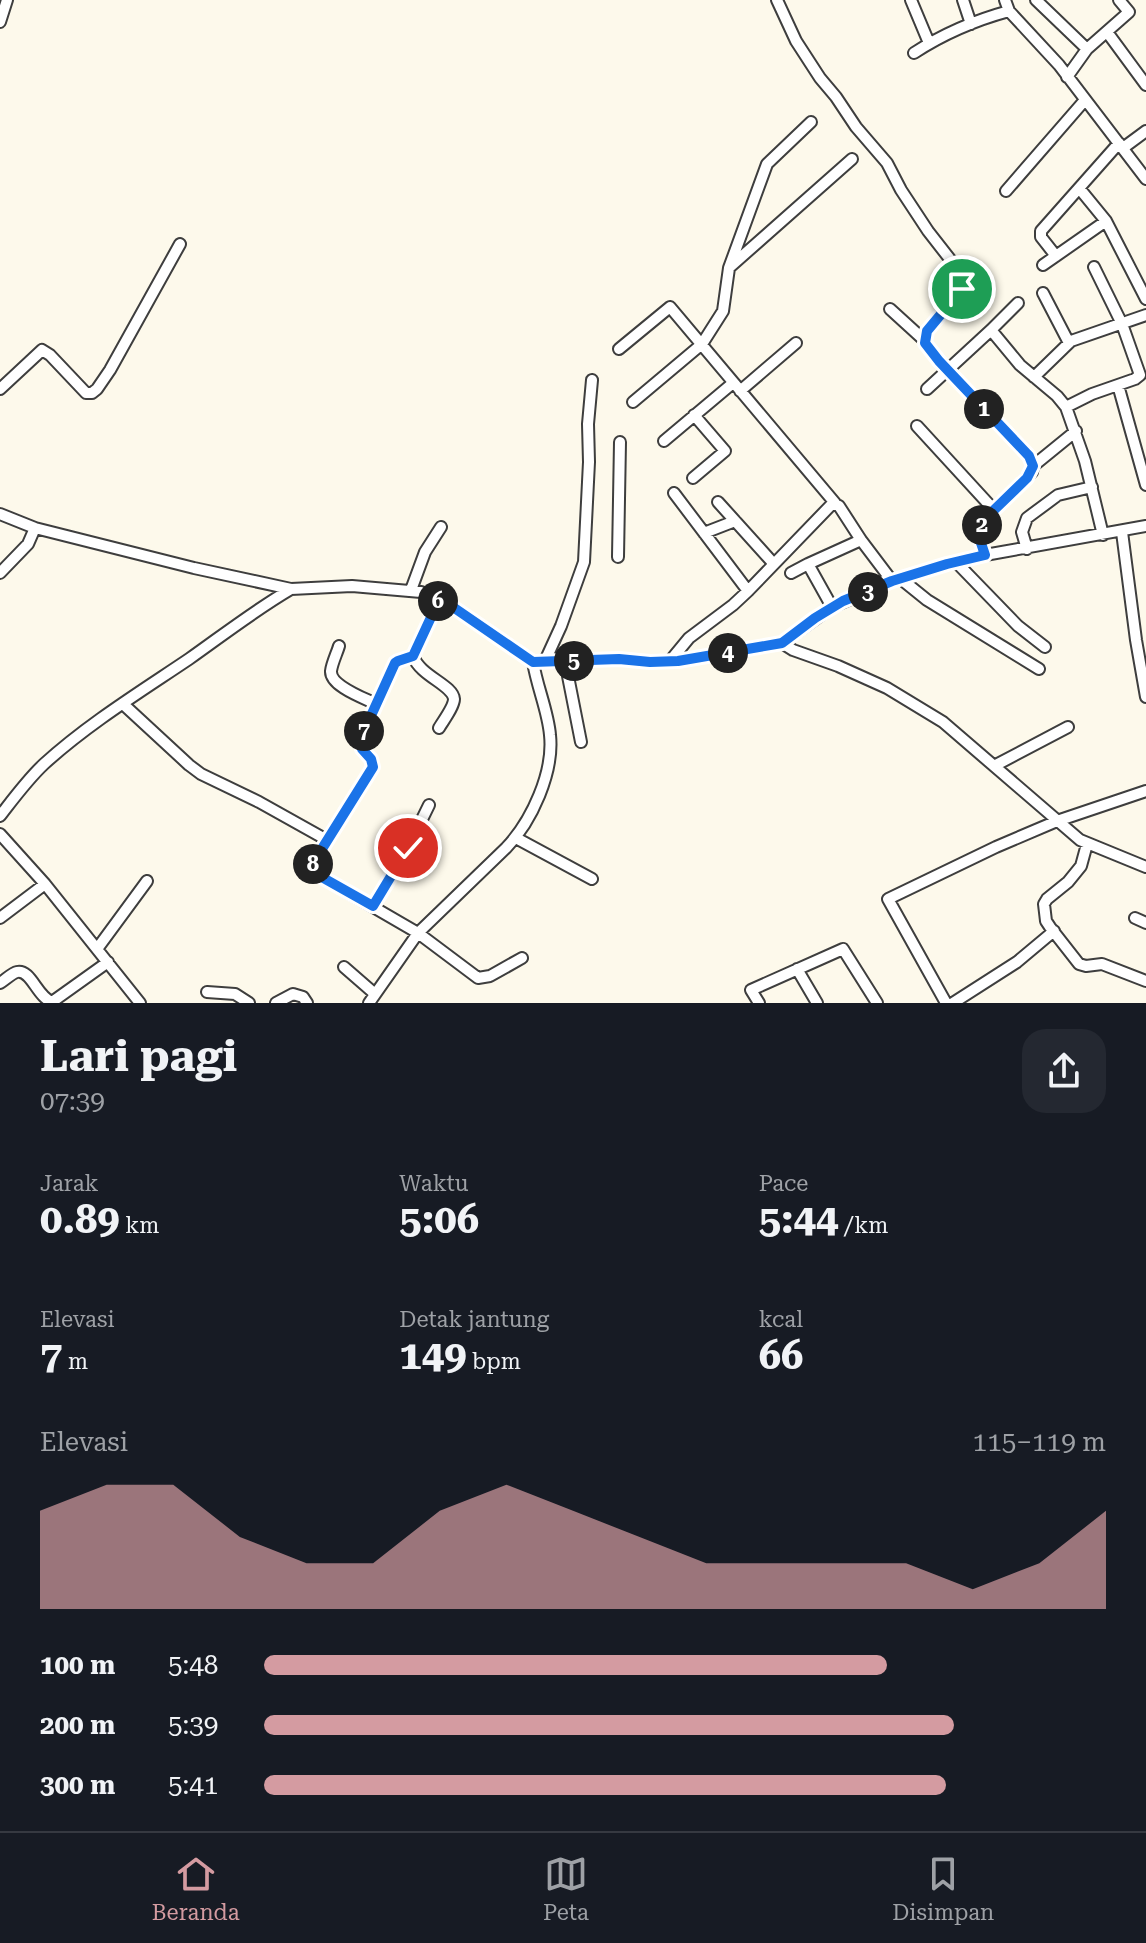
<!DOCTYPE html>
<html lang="id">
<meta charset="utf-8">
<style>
:root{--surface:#171b24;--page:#242831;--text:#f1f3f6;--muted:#9ea1a6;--line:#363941;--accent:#d49ba1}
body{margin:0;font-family:"Roboto Serif",serif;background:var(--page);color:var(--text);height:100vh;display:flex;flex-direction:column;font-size:30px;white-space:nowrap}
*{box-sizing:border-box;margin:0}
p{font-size:26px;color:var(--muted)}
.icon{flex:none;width:44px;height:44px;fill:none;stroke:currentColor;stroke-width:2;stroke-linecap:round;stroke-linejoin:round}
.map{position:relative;height:1003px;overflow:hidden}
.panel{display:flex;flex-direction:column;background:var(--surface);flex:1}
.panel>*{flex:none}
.pin{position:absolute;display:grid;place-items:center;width:68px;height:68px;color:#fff;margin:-34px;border:4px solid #fff;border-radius:50%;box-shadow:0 2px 8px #0007}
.km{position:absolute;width:40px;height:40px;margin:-20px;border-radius:50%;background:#222;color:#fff;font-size:22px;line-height:40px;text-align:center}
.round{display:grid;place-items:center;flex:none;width:84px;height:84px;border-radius:24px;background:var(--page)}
.overview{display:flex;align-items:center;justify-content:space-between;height:136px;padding:0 40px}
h1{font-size:44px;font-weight:700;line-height:60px}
.metrics{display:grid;grid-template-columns:repeat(3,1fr);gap:12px;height:136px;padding:8px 40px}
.metrics div{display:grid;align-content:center}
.metrics b{font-size:40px;font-weight:700}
.metrics small{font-size:22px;font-weight:400}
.metrics p{font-size:22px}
.chart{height:224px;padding:16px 40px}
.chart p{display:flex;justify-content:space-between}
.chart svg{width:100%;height:144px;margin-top:8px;fill:var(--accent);opacity:.7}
ul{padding:0 40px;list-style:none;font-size:26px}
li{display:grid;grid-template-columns:128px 96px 1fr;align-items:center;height:60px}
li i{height:20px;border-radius:10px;background:var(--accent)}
.dock{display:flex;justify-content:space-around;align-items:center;height:112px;border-top:2px solid var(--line);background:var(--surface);font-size:22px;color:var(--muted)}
.dock a{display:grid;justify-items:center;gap:4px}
.dock .on{color:var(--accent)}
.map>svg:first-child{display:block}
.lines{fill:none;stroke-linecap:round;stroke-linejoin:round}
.minor-casing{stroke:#3e3e3e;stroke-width:14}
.minor{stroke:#fff;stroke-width:10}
.route-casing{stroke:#fff;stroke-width:16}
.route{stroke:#1a73e8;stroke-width:10}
</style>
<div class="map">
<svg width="1146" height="1003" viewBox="0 0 1146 1003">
<rect width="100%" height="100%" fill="#fdf9eb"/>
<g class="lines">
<g class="minor-casing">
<path id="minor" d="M777 0 796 41 820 78 836 97 856 127 887 163 901 190 928 231 960 272 963 284 962 289 927 331 925 343 939 361 1029 456C1032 462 1034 465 1032 472 1021 485 983 516 979 530 977 537 983 548 985 555
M911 0 929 43
M963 0 971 24
M1005 0 1009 11 1059 65 1146 179
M1036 0 1087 49
M0 22 7 0
M1107 32 1146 85
M914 53C943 34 976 20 1009 11
M1067 77 1087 49 1129 12 1119 0
M1123 148 1146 131
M1079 188 1106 221 1146 299
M1006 191 1085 100
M1056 256 1041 237V231L1119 143
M1043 265 1106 221
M731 266 852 159
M1043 293 1069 343
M890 309 924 340
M991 330 1020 365 1057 396 1066 407 1085 461 1103 535
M619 349 670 307 835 503
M1034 377 1071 341 1146 315
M1118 385 1146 485
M0 389 42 350 50 355 86 393H92L97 389 110 370 180 244
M927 389 991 330 1018 303
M740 391 796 343
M633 402 702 344 723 311 729 268 767 164 811 122
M1066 407 1092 394 1135 379 1140 375 1122 324 1094 267
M917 426 994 510
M664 441 733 383
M1033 466 1076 431
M693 478 725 451 694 415
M674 493 748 591
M718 502 773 563
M0 514 35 528 194 568 291 589 352 586 421 592 450 605 533 662
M1122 532 1136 640 1146 697
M704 533 735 521
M1027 549 1022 532 1027 518 1058 495 1092 487
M618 557 620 442
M956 562 1018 626 1045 647
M808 564 832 607
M0 573 28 544 35 528
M791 573 808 564 861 540
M901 579 927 600 1039 669
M411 590 425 552 441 527
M439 600 413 656 398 661 395 663 360 740 362 749 371 759 373 767 315 860 313 868 318 875 418 933 478 978 490 976 522 958
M782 643 793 650 838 666 887 688 943 722 1080 840 1146 867
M339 646C337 653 332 663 331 671 330 686 364 698 376 704
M413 656C420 676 453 685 454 699 454 707 443 721 439 728
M545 661 561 626 584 562 589 462 588 424 592 380
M565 661 581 742
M670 661 689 638 733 605 748 591 833 503 839 506 861 540 892 581
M123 704 189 765 201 774 259 802 327 840
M994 766 1068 727
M0 816C14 798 27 780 44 764 88 724 140 692 189 659 223 635 255 610 291 589
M0 834 45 884 140 1003
M516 838 592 879
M1087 844 1081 866 1068 882 1047 899 1044 904 1046 921 1050 927 1079 964 1086 966 1102 964 1146 981
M373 906 408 848 429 805
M0 918 45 884
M1135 918 1146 923
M97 949 147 881
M344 967 375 994
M797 969 817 1003
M0 983C5 980 12 973 17 972 31 969 37 997 52 1002L108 962
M207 992 235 994 249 1003
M276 1003 293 994 303 997 307 1003
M369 1003 418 933 506 848C532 821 554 772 550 735 548 711 537 687 533 662L619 659 650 662 678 661 782 643 832 607 892 581 947 564 985 555 1146 526
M759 1003 751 990 843 949 877 1003
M946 1003 888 899 996 847 1057 821 1146 791
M953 1003 1017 962 1054 931"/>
</g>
<use href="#minor" class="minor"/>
</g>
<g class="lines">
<g class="route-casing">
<path id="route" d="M408 848 373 906 318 875 313 868 315 860 373 767 371 759 362 749 360 740 395 663 398 661 413 656 439 600 450 605 533 662 619 659 650 662 678 661 782 643 815 618 843 601 892 581 947 564 985 555 978 534 979 529 994 510 1027 478 1033 466 1029 456 939 361 925 343 927 331 962 289"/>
</g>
<use href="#route" class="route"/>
</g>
</svg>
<div class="pin" style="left:962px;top:289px;background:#1e9e55"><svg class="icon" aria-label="arrive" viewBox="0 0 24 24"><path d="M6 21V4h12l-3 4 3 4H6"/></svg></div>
<div class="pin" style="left:408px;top:848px;background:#d93025"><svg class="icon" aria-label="check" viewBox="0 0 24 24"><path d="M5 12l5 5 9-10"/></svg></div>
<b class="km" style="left:984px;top:409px">1</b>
<b class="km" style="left:982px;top:525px">2</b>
<b class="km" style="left:868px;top:592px">3</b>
<b class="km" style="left:728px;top:653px">4</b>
<b class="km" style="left:574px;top:661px">5</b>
<b class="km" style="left:438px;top:601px">6</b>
<b class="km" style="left:364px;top:731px">7</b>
<b class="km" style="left:313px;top:864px">8</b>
</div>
<section class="panel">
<div class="overview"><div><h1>Lari pagi</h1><p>07:39</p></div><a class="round"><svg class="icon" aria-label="share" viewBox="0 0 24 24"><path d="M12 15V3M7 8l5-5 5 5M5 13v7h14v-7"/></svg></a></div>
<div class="metrics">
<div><p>Jarak</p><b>0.89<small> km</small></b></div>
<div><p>Waktu</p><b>5:06</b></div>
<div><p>Pace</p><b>5:44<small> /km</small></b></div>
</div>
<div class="metrics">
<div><p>Elevasi</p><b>7<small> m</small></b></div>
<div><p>Detak jantung</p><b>149<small> bpm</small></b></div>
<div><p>kcal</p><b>66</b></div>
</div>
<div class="chart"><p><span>Elevasi</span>115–119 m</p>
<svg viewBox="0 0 160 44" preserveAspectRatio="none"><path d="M0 44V14L10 6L20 6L30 22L40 30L50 30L60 14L70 6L80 14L90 22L100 30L110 30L120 30L130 30L140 38L150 30L160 14V44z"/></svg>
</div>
<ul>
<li><b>100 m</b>5:48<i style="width:74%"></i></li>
<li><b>200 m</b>5:39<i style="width:82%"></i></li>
<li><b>300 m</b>5:41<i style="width:81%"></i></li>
</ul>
</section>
<nav class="dock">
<a class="on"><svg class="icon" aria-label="home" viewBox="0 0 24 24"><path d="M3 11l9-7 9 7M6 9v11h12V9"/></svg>Beranda</a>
<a><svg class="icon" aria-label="map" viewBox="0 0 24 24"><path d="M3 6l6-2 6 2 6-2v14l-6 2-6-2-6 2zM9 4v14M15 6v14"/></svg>Peta</a>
<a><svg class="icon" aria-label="saved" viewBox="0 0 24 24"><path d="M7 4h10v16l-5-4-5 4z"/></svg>Disimpan</a>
</nav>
